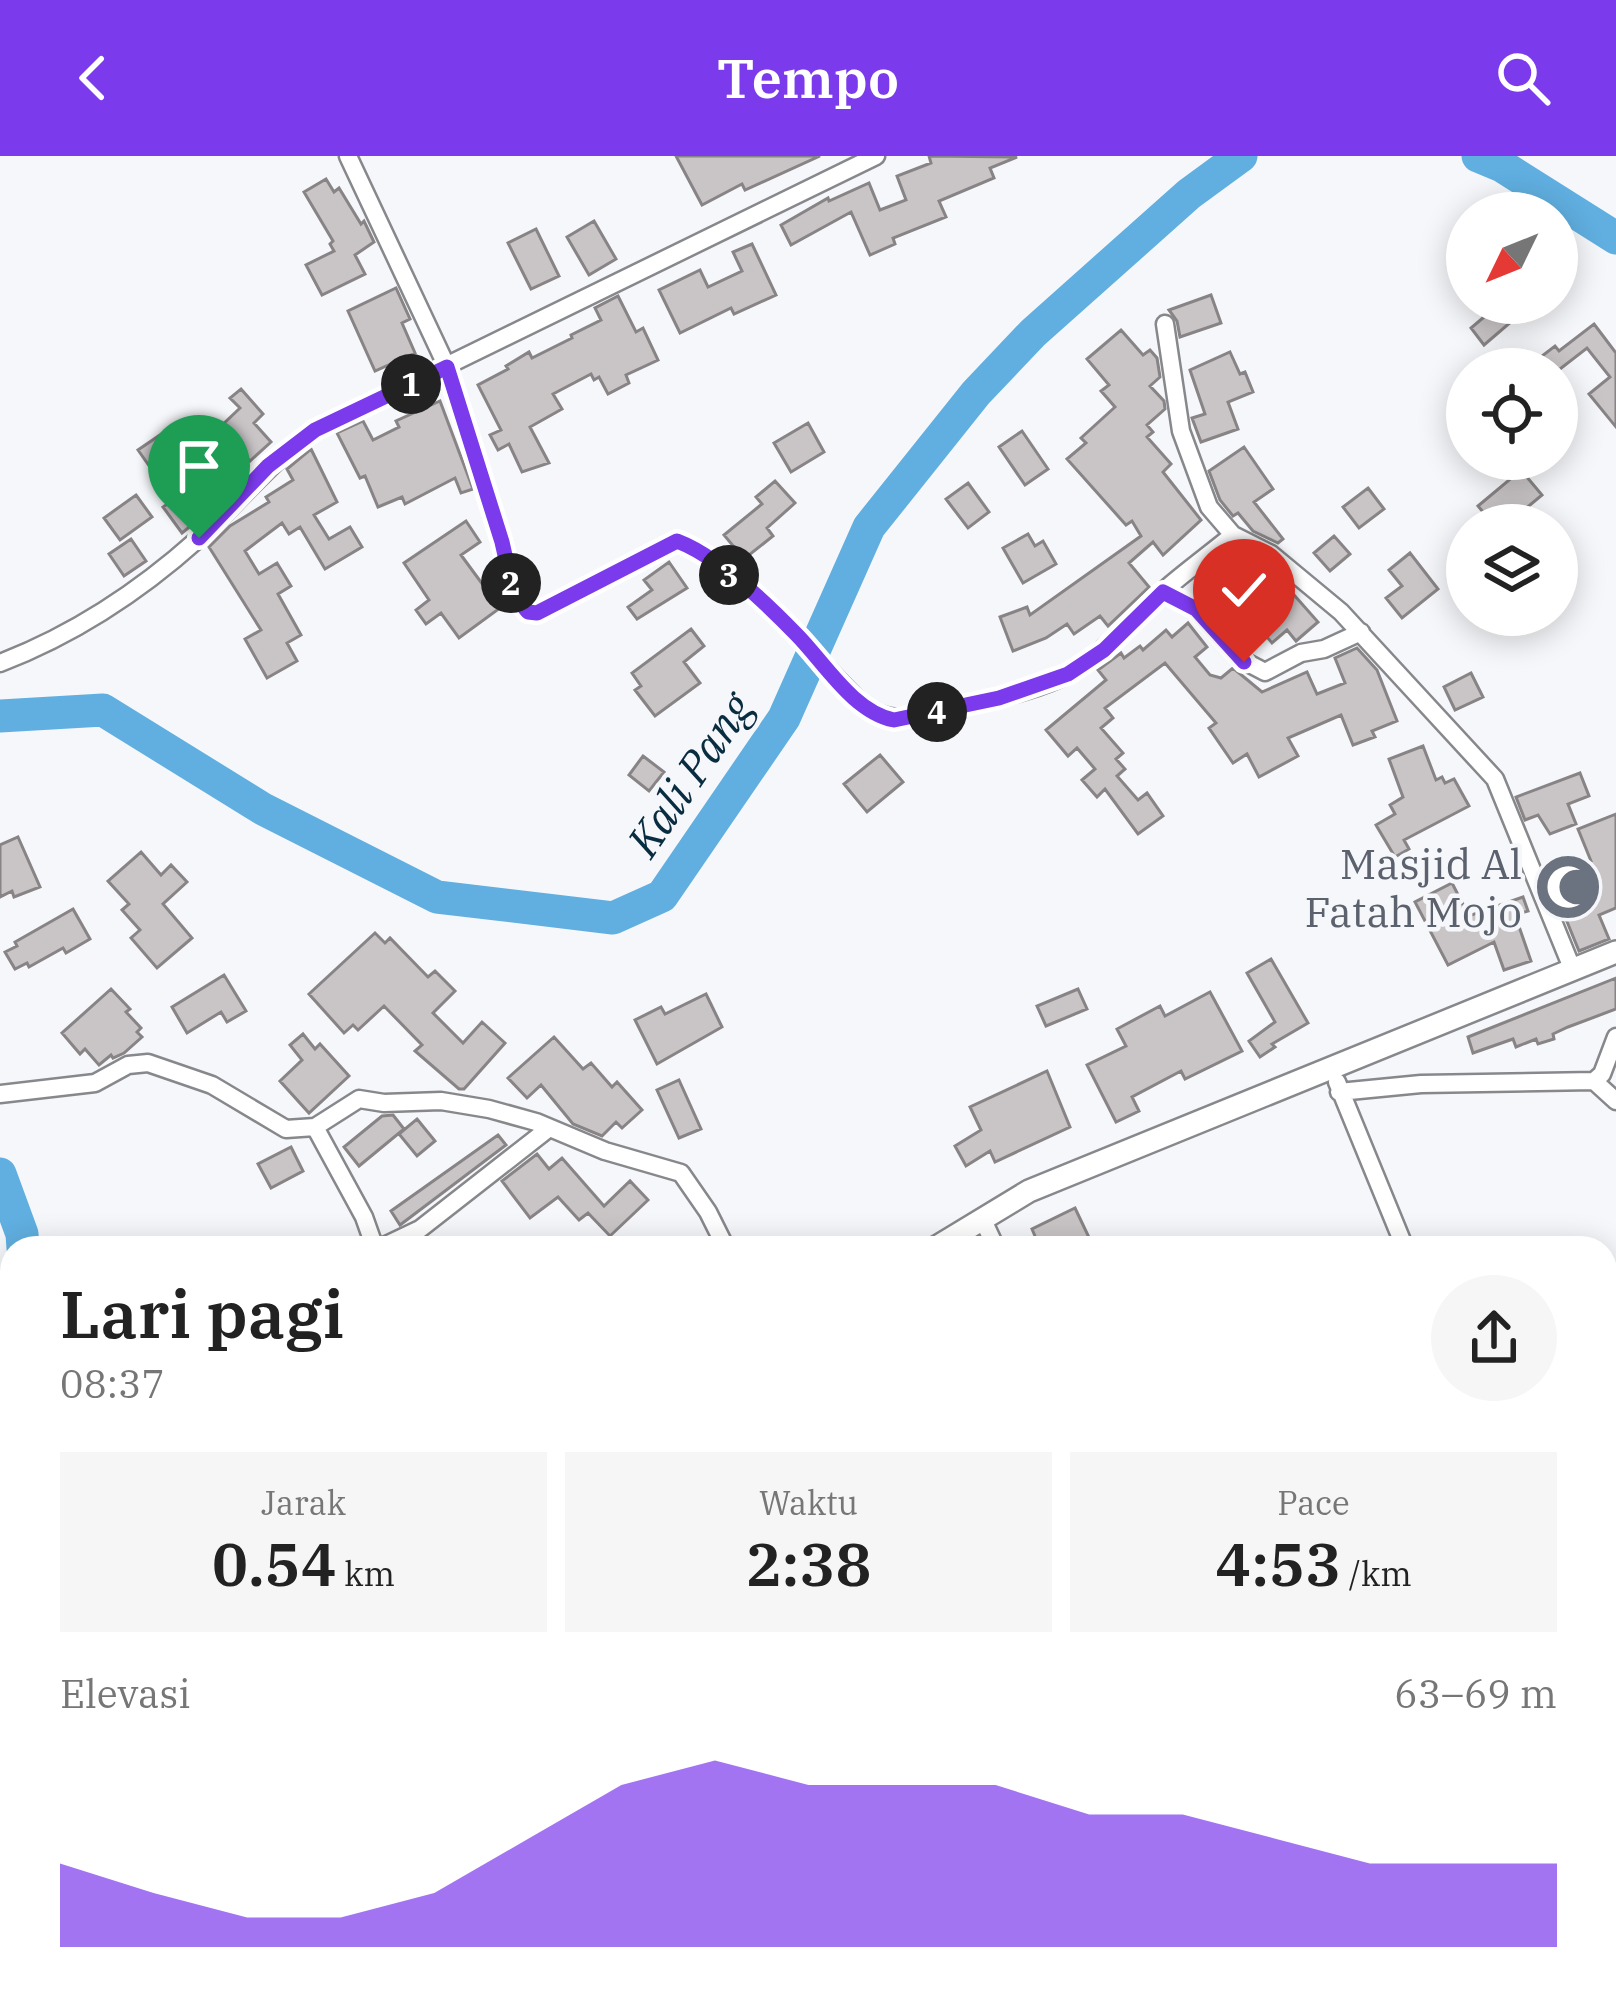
<!DOCTYPE html>
<html lang="id">
<meta charset="utf-8">
<style>
:root{--surface:#fff;--page:#f6f6f6;--text:#222;--muted:#767676;--accent:#7c3aed}
body{margin:0;font-family:"IBM Plex Serif",serif;background:var(--page);color:var(--text);height:100vh;display:flex;flex-direction:column;font-size:45px;white-space:nowrap}
*{box-sizing:border-box;margin:0}
p{font-size:39px;color:var(--muted)}
.icon{flex:none;width:66px;height:66px;fill:none;stroke:currentColor;stroke-width:2;stroke-linecap:round;stroke-linejoin:round}
.map{position:relative;flex:1;overflow:hidden}
.side{position:absolute;left:0px;top:1080px;width:1617px;height:771px;display:flex;flex-direction:column;background:var(--surface);border-radius:36px 36px 0 0;box-shadow:0 6px 30px #0003}
.side>*{flex:none}
.needle{width:78px;rotate:227deg}
.buttons{position:absolute;left:1446px;top:36px;display:grid;gap:24px}
.buttons a{display:grid;place-items:center;width:132px;height:132px;border-radius:50%;background:var(--surface);box-shadow:0 6px 30px #0003;font-size:60px}
.pin{position:absolute;display:grid;place-items:center;width:102px;height:102px;color:#fff;margin:-123px -51px;border-radius:50% 50% 50% 0;rotate:-45deg;box-shadow:0 0 12px #0007}
.pin .icon{rotate:45deg}
.km{position:absolute;width:60px;height:60px;margin:-30px;border-radius:50%;background:#222;color:#fff;font-size:33px;line-height:60px;text-align:center}
.round{display:grid;place-items:center;flex:none;width:126px;height:126px;border-radius:63px;background:var(--page)}
.head{display:flex;align-items:center;justify-content:space-between;height:204px;padding:0 60px}
h1{font-size:66px;font-weight:600;line-height:90px}
.stats{display:grid;grid-template-columns:repeat(3,1fr);gap:18px;height:204px;padding:12px 60px}
.stats div{display:grid;align-content:center;border-radius:0px;background:var(--page);text-align:center}
.stats b{font-size:60px;font-weight:600}
.stats small{font-size:33px;font-weight:400}
.stats p{font-size:33px}
.chart{height:336px;padding:24px 60px}
.chart p{display:flex;justify-content:space-between}
.chart svg{width:100%;height:216px;margin-top:12px;fill:var(--accent);opacity:.7}
header{display:flex;justify-content:space-between;align-items:center;height:156px;padding:0 60px;background:var(--accent);color:#fff;font-size:54px;font-weight:600}
.map>svg:first-child{display:block}
.lines{fill:none;stroke-linecap:round;stroke-linejoin:round}
.river{stroke:#60afe0;stroke-width:33}
.building{fill:#c9c5c7;stroke:#888486;stroke-width:3}
.minor-casing{stroke:#87888b;stroke-width:21}
.tertiary-casing{stroke:#87888b;stroke-width:26}
.minor{stroke:#fff;stroke-width:16}
.tertiary{stroke:#fff;stroke-width:21}
.route-casing{stroke:#fff;stroke-width:24}
.route{stroke:#7c3aed;stroke-width:15}
.labels{text-anchor:middle;dominant-baseline:central;stroke-width:9;stroke-linejoin:round;paint-order:stroke}
.worship-label{font-size:42px;fill:#5b616d;stroke:#f6f7fa;text-anchor:end}
.water-label{font-size:45px;font-style:italic;fill:#082c40;stroke:#f6f7fa}
</style>
<header><svg class="icon" aria-label="back" viewBox="0 0 24 24"><path d="M15 5l-7 7 7 7"/></svg>Tempo<svg class="icon" aria-label="search" viewBox="0 0 24 24"><circle cx="10" cy="10" r="6"/><path d="M15 15l6 6"/></svg></header>
<div class="map">
<svg width="1616" height="1849" viewBox="0 0 1616 1849">
<rect width="100%" height="100%" fill="#f6f7fa"/>
<g class="lines">
<path class="river" d="M1478 0 1502 10 1616 82
M0 560 103 554 263 653 437 741 613 762 662 740 784 562 869 371 976 237 1033 177 1189 38 1241 0
M0 1018 22 1078 23 1092
M0 1482 12 1448"/>
</g>
<path class="building" d="M676 0H820L745 34 742 28 702 49Z
M929 0 1017 1 990 12 994 22 939 45 946 61 893 82 895 88 870 99 851 56 791 89 781 69 828 42 829 45 869 27 880 54 906 44 897 20 931 7Z
M326 23 334 36 339 32 361 68 364 65 374 86 355 99 365 118 322 139 306 109 334 95 330 88 333 85 304 36Z
M594 65 616 103 589 119 567 81Z
M536 73 559 120 531 133 508 87Z
M752 88 776 139 734 158 731 152 680 177 659 134 700 114 708 131 742 115 733 96Z
M396 132 410 163 402 167 415 197 375 215 348 155Z
M1211 139 1221 167 1180 181 1177 165 1169 154Z
M618 140 636 176 643 172 658 204 626 219 629 227 608 238 599 221 594 224 591 218 553 238 562 253 530 271 549 307 522 316 509 288 498 294 490 279 501 274 478 229 508 213 506 210 529 196 532 202 572 182 571 179 601 164 595 152Z
M1472 147H1533L1484 189 1471 172 1484 161Z
M1594 168 1616 197V271L1589 238 1610 221 1587 192 1560 213H1525L1555 190 1559 195Z
M1121 174 1143 199 1150 194 1157 202 1160 221 1150 230 1164 245 1165 253 1147 269 1153 276 1147 281 1171 308 1163 316 1201 364 1163 399 1153 386 1129 407 1149 431 1108 470 1100 460 1074 478 1067 468 1046 482 1013 495 1000 461 1027 451 1030 459 1141 380 1132 365 1126 369 1067 303 1086 287 1081 282 1115 251 1101 235 1109 229 1087 203Z
M1230 196 1240 218 1245 216 1253 236 1228 246 1238 273 1201 286 1192 262 1205 258 1190 214Z
M241 233 263 258 254 267 271 286 250 305 242 296 200 329 215 350 182 377 163 351 173 344 138 294 176 268 203 305 230 283 219 272 240 252 230 242Z
M440 245 473 333 461 337 455 322 405 348 402 341 378 351 365 320 360 322 337 277 363 265 373 284 399 271 396 265Z
M808 267 824 296 791 316 774 287Z
M1022 275 1048 313 1025 329 999 291Z
M1244 291 1273 333 1254 346 1283 383 1278 387 1253 375 1238 357 1233 360 1220 344 1209 315Z
M311 293 337 346 314 359 329 383 350 371 362 391 325 413 300 371 289 378 282 367 245 395 259 418 277 407 291 430 278 438 301 479 287 487 297 505 267 522 245 483 261 474 209 391 230 370 269 346 266 341 293 324 287 313Z
M1521 314 1542 339 1506 369H1494L1478 350Z
M775 325 795 347 767 372 773 380 744 403 724 379 762 348 756 341Z
M968 327 989 356 968 372 946 343Z
M1368 332 1384 353 1359 372 1343 351Z
M136 339 152 361 120 384 104 362Z
M466 365 480 386 461 399 500 452 459 482 441 457 426 468 416 454 429 444 404 407Z
M1028 378 1035 390 1043 385 1056 408 1023 427 1003 392Z
M1334 380 1350 398 1330 415 1314 397Z
M131 383 146 405 124 420 109 398Z
M1410 397 1438 433 1402 462 1386 442 1402 430 1389 414Z
M669 406 687 432 637 463 628 451 652 434 644 424Z
M1287 431 1318 466 1296 485 1287 474 1272 487 1237 446 1250 435 1265 451Z
M1188 467 1207 491 1195 501 1210 519 1221 522 1233 512 1262 536 1307 516 1317 538 1345 527 1335 502 1357 492 1377 514 1397 565 1372 575 1375 581 1353 589 1341 559 1288 582 1298 600 1259 621 1247 598 1233 607 1209 572 1216 567 1165 507 1105 552 1113 562 1101 572 1123 597 1116 603 1125 613 1117 620 1138 644 1147 637 1163 660 1138 678 1105 633 1097 641 1082 624 1095 613 1077 592 1068 600 1046 574 1106 524 1098 514 1121 497 1124 502 1140 490 1143 494 1166 474 1172 481Z
M691 473 704 490 684 506 700 527 655 560 635 534 641 530 632 517Z
M1471 517 1483 541 1455 554 1444 531Z
M1423 590 1436 624 1442 621 1445 627 1454 623 1469 650 1404 684 1409 693 1395 701 1376 669 1395 658 1390 649 1403 641 1389 603Z
M880 599 903 626 867 656 844 628Z
M643 600 664 616 649 635 629 619Z
M1580 617 1589 640 1568 648 1576 668 1550 678 1538 659 1525 664 1516 641Z
M1616 658V752L1599 759 1609 783 1579 795 1548 719 1591 705 1578 673Z
M18 681 40 731 14 741 12 735 0 741V689Z
M141 696 161 719 171 709 187 726 163 748 192 782 157 812 131 782 140 774 122 754 129 748 108 725Z
M1452 727 1469 760 1523 741 1528 755 1515 759 1531 805 1504 814 1494 786 1448 809 1415 746Z
M73 753 90 783 66 797 63 792 29 811 27 807 15 813 5 796 17 790 15 786Z
M375 777 385 787 390 782 428 821 435 815 455 835 433 857 463 887 482 866 505 887 464 933H459L415 895 422 889 384 850 358 874 353 869 344 877 309 838Z
M1271 803 1308 867 1272 888 1275 891 1260 901 1249 885 1275 866 1247 817Z
M224 819 246 855 227 866 221 856 187 877 172 851Z
M1616 822V853L1568 871 1553 878 1554 883 1538 888 1536 883 1516 891 1513 883 1473 897 1468 881Z
M111 833 130 853 126 856 141 872 137 876 142 881 124 897 113 902 111 899 99 909 85 893 80 898 62 877Z
M1078 833 1087 853 1046 870 1037 850Z
M1210 836 1242 895 1185 923 1181 915 1132 941 1139 955 1116 966 1087 909 1126 890 1117 873 1160 850 1165 860Z
M706 838 722 871 657 908 635 864 661 851 665 858Z
M303 878 315 893 320 888 349 920 309 957 280 925 302 904 290 889Z
M554 881 583 913 591 907 612 931 617 926 642 954 622 972 616 966 602 980 573 968 541 929 527 942 508 922Z
M1047 915 1070 971 995 1006 990 995 966 1010 955 990 981 974 970 951Z
M679 924 701 973 679 982 657 934Z
M393 959 404 973 359 1010 344 991 382 960Z
M417 963 435 985 417 1000 399 978Z
M498 979 506 989 400 1069 391 1055Z
M291 991 303 1015 271 1032 258 1008Z
M537 998 549 1013 562 1002 604 1050 630 1025 648 1044 610 1080 588 1057 579 1064 558 1041 530 1062 502 1025Z
M1075 1052 1094 1092H1040L1032 1073Z"/>
<g class="lines">
<g class="minor-casing">
<path id="minor" d="M348 0 447 211 503 386 514 439 528 456 537 457 677 385C739 407 809 496 856 542 885 571 912 562 949 553 988 544 1036 536 1072 516 1109 493 1136 460 1168 431 1189 413 1211 397 1233 379
M1165 168 1181 275 1209 351 1233 379 1271 398 1341 456 1495 623 1572 812
M1163 436 1196 453 1244 505 1265 516 1301 497 1324 493 1361 476
M0 507C73 479 140 435 198 383 238 347 270 306 315 274L876 0
M1594 925 1616 945
M1337 926 1405 1092
M1339 936 1421 928 1594 925 1602 918 1616 881
M0 938 95 927 128 909 148 907 212 929 286 973 315 971 359 943 384 947 441 945 489 953 536 966 605 995 681 1017 708 1056 726 1092
M315 971 364 1061 375 1092
M982 1062 996 1092
M380 1092 420 1073 548 973
M1605 1314 1616 1327
M0 1358 12 1363
M1605 1482 1616 1494
M0 1668 12 1663
M604 1839 611 1849"/>
</g>
<g class="tertiary-casing">
<path id="tertiary" d="M935 1092 1029 1035 1616 796
M312 1849V1839"/>
</g>
<use href="#minor" class="minor"/>
<use href="#tertiary" class="tertiary"/>
</g>
<g class="lines">
<g class="route-casing">
<path id="route" d="M199 382 268 310 315 274 447 211 502 386 514 439 528 456 537 457 677 385C717 400 766 447 796 478 824 506 853 556 894 564L999 542 1068 518 1104 494 1163 436 1196 453 1244 506"/>
</g>
<use href="#route" class="route"/>
</g>
<defs>
<g id="mosque-disc" transform="scale(3.45)"><circle r="9.5" fill="#6b7280" stroke="#f6f7fa"/><path d="M3.5-4.9A6 6 0 1 0 3.5 4.9A5 5 0 1 1 3.5-4.9Z" fill="#fff"/></g>
</defs>
<g fill-rule="evenodd">
<use href="#mosque-disc" x="1568" y="731"/>
</g>
<g class="labels">
<g class="worship-label">
<text x="1522" y="707">Masjid Al<tspan x="1522" dy="48">Fatah Mojo</tspan></text>
</g>
<g class="water-label">
<text transform="translate(689 618) rotate(-56)">Kali Pang</text>
</g>
</g>
</svg>
<div class="buttons">
<a><svg class="needle" viewBox="-14 -14 28 28"><path d="M0-13l5 13h-10z" fill="#e53935"/><path d="M0 13l5-13h-10z" fill="#767676"/></svg></a>
<a><svg class="icon" aria-label="locate" viewBox="0 0 24 24"><circle cx="12" cy="12" r="6"/><path d="M12 2v4M12 18v4M2 12h4M18 12h4"/></svg></a>
<a><svg class="icon" aria-label="layers" viewBox="0 0 24 24"><path d="M12 4l9 5-9 5-9-5zM3 14l9 5 9-5"/></svg></a>
</div>
<div class="pin" style="left:199px;top:382px;background:#1e9e55"><svg class="icon" aria-label="arrive" viewBox="0 0 24 24"><path d="M6 21V4h12l-3 4 3 4H6"/></svg></div>
<div class="pin" style="left:1244px;top:506px;background:#d93025"><svg class="icon" aria-label="check" viewBox="0 0 24 24"><path d="M5 12l5 5 9-10"/></svg></div>
<b class="km" style="left:411px;top:228px">1</b>
<b class="km" style="left:511px;top:427px">2</b>
<b class="km" style="left:729px;top:419px">3</b>
<b class="km" style="left:937px;top:556px">4</b>
<section class="side">
<div class="head"><div><h1>Lari pagi</h1><p>08:37</p></div><a class="round"><svg class="icon" aria-label="share" viewBox="0 0 24 24"><path d="M12 15V3M7 8l5-5 5 5M5 13v7h14v-7"/></svg></a></div>
<div class="stats">
<div><p>Jarak</p><b>0.54<small> km</small></b></div>
<div><p>Waktu</p><b>2:38</b></div>
<div><p>Pace</p><b>4:53<small> /km</small></b></div>
</div>
<div class="chart"><p><span>Elevasi</span>63–69 m</p>
<svg viewBox="0 0 160 44" preserveAspectRatio="none"><path d="M0 44V27L10 33L20 38L30 38L40 33L50 22L60 11L70 6L80 11L90 11L100 11L110 17L120 17L130 22L140 27L150 27L160 27V44z"/></svg>
</div>
</section>
</div>
